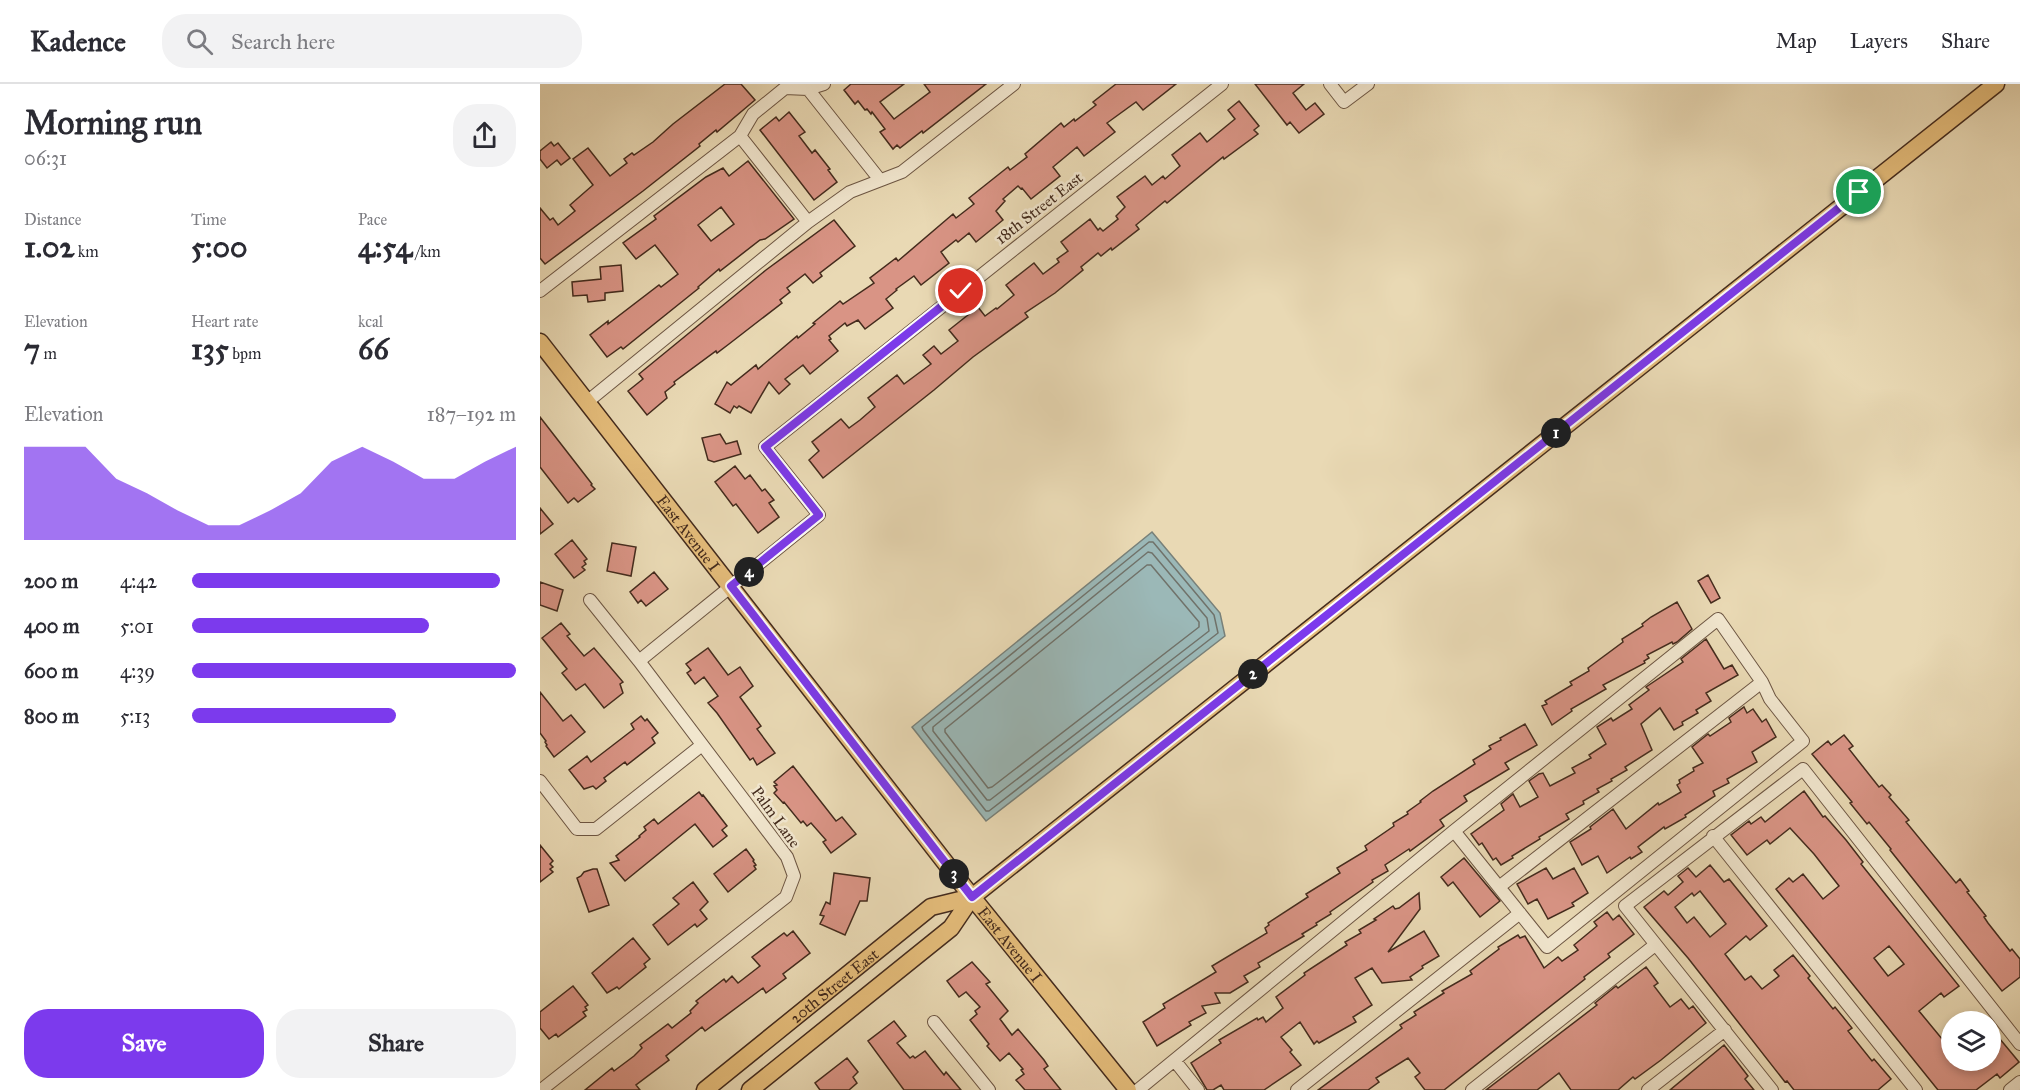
<!DOCTYPE html>
<meta charset="utf-8">
<style>
:root{--surface:#fff;--page:#f2f2f3;--text:#2b2b33;--muted:#7c7c81;--line:#e1e1e2;--accent:#7c3aed}
body{margin:0;font-family:"IM FELL Great Primer",serif;background:var(--page);color:var(--text);height:100vh;display:flex;flex-direction:column;font-size:22px;white-space:nowrap}
*{box-sizing:border-box;margin:0}
p{font-size:20px;color:var(--muted)}
.icon{flex:none;width:33px;height:33px;fill:none;stroke:currentColor;stroke-width:2;stroke-linecap:round;stroke-linejoin:round}
.map{position:relative;flex:1;overflow:hidden}
.sheet{display:flex;flex-direction:column;background:var(--surface);width:540px}
.sheet>*{flex:none}
.controls{position:absolute;left:1401px;top:927px;display:grid;gap:12px}
.controls a{display:grid;place-items:center;width:60px;height:60px;border-radius:50%;background:var(--surface);box-shadow:0 3px 9px #0003;font-size:30px}
.pin{position:absolute;display:grid;place-items:center;width:51px;height:51px;color:#fff;margin:-26px;border:3px solid #fff;border-radius:50%;box-shadow:0 2px 6px #0007}
.km{position:absolute;width:30px;height:30px;margin:-15px;border-radius:50%;background:#222;color:#fff;font-size:16px;line-height:30px;text-align:center}
.round{display:grid;place-items:center;flex:none;width:63px;height:63px;border-radius:24px;background:var(--page)}
.headline{display:flex;align-items:center;justify-content:space-between;height:102px;padding:0 24px}
h1{font-size:33px;font-weight:700;line-height:45px}
.stats{display:grid;grid-template-columns:repeat(3,1fr);gap:9px;height:102px;padding:6px 24px}
.stats div{display:grid;align-content:center}
.stats b{font-size:30px;font-weight:700}
.stats small{font-size:16px;font-weight:400}
.stats p{font-size:16px}
.chart{height:168px;padding:12px 24px}
.chart p{display:flex;justify-content:space-between}
.chart svg{width:100%;height:108px;margin-top:6px;fill:var(--accent);opacity:.7}
.action{display:flex;gap:12px;margin-top:auto;padding:12px 24px}
.action a{flex:1;height:69px;border-radius:24px;background:var(--accent);color:#fff;font-size:24px;font-weight:700;line-height:69px;text-align:center}
.action a+a{background:var(--page);color:var(--text)}
ul{padding:0 24px;list-style:none;font-size:20px}
li{display:grid;grid-template-columns:96px 72px 1fr;align-items:center;height:45px}
li i{height:15px;border-radius:8px;background:var(--accent)}
header{display:flex;align-items:center;gap:36px;box-sizing:border-box;height:84px;padding:0 30px;background:var(--surface);border-bottom:2px solid var(--line)}
header strong{font-size:28px}
nav{display:flex;gap:33px;margin-inline-start:auto;font-size:21px}
.search{width:420px;height:54px;background:var(--page);display:flex;align-items:center;gap:15px;box-sizing:border-box;padding:0 21px;border-radius:24px;color:var(--muted);font-size:22px}
main{display:flex;flex:1;min-height:0}
.map>svg:first-child{display:block}
.water{fill:#9bb8b7;stroke:#788079;stroke-width:1.5}
.lines{fill:none;stroke-linecap:round;stroke-linejoin:round}
.shore{stroke:#70726a;stroke-width:1.5}
.building{fill:#d99485;stroke:#442b1d;stroke-width:1.5;fill-rule:evenodd}
.minor-casing{stroke:#6d5643;stroke-width:14}
.major-casing{stroke:#442b1d;stroke-width:19}
.minor{stroke:#f1e6ce;stroke-width:12}
.major{stroke:#e4bc7a;stroke-width:16}
.route-casing{stroke:#fff;stroke-width:12}
.route{stroke:#7c3aed;stroke-width:8}
.labels{text-anchor:middle;dominant-baseline:central;stroke-width:5;stroke-linejoin:round;paint-order:stroke}
.street-label{font-size:16px;fill:#442b1d;stroke:#f1e6ce}
</style>
<header>
<strong>Kadence</strong>
<div class="search"><svg class="icon" aria-label="search" viewBox="0 0 24 24"><circle cx="10" cy="10" r="6"/><path d="M15 15l6 6"/></svg>Search here</div>
<nav><a>Map</a><a>Layers</a><a>Share</a></nav>
</header>
<main>
<section class="sheet">
<div class="headline"><div><h1>Morning run</h1><p>06:31</p></div><a class="round"><svg class="icon" aria-label="share" viewBox="0 0 24 24"><path d="M12 15V3M7 8l5-5 5 5M5 13v7h14v-7"/></svg></a></div>
<div class="stats">
<div><p>Distance</p><b>1.02<small> km</small></b></div>
<div><p>Time</p><b>5:00</b></div>
<div><p>Pace</p><b>4:54<small> /km</small></b></div>
</div>
<div class="stats">
<div><p>Elevation</p><b>7<small> m</small></b></div>
<div><p>Heart rate</p><b>135<small> bpm</small></b></div>
<div><p>kcal</p><b>66</b></div>
</div>
<div class="chart"><p><span>Elevation</span>187–192 m</p>
<svg viewBox="0 0 160 44" preserveAspectRatio="none"><path d="M0 44V6L10 6L20 6L30 19L40 25L50 32L60 38L70 38L80 32L90 25L100 12L110 6L120 12L130 19L140 19L150 12L160 6V44z"/></svg>
</div>
<ul>
<li><b>200 m</b>4:42<i style="width:95%"></i></li>
<li><b>400 m</b>5:01<i style="width:73%"></i></li>
<li><b>600 m</b>4:39<i style="width:100%"></i></li>
<li><b>800 m</b>5:13<i style="width:63%"></i></li>
</ul>
<div class="action"><a>Save</a><a>Share</a></div>
</section>
<div class="map">
<svg width="1480" height="1006" viewBox="0 0 1480 1006">
<rect width="100%" height="100%" fill="#e9d9b4"/>
<filter id="stains"><feTurbulence type="fractalNoise" baseFrequency=".00333" numOctaves="4"/><feColorMatrix values="0 0 0 0 .2 0 0 0 0 .09 0 0 0 0 .02 0 0 0 .5 -.17"/></filter>
<radialGradient id="worn" r=".72"><stop offset=".6" stop-color="#630" stop-opacity="0"/><stop offset="1" stop-color="#630" stop-opacity=".3"/></radialGradient>
<path class="water" d="M612 448 680 529 685 552 446 737 372 643Z"/>
<g class="lines">
<path class="shore" d="M609 458H613L674 531 678 549 449 727H446L383 646 382 643Z
M608 468 612 469 667 534 669 547 450 716H447L393 647V643Z
M607 481H611L659 538V543L452 703 448 704 405 648V645Z"/>
</g>
<path class="building" d="M185 0H201L215 16 177 48 176 46 159 60 160 62 103 107 5 180 0 174V124L10 136 13 134 18 141 35 127 30 121 53 101 33 75 48 64 70 92 87 79 84 75 92 69 94 71 113 58 133 40Z
M311 0H364L340 18 354 35 390 8 384 0H446L383 49 382 47 360 64 357 61 353 65 340 48 345 45 332 28 331 30 327 25 325 26 318 17 315 20 304 6Z
M576 0H636L603 26 596 18 567 39 575 48 544 72 537 63 513 83 520 92 491 115 482 104 481 105 478 102 463 115 465 117 456 127 463 136 436 158 429 149 418 158 416 156 401 168 409 179 381 201 374 192 356 205 357 206 346 215 353 224 325 245 318 236 307 242 305 239 289 252 291 255 289 256 298 267 270 290 263 281 245 295 250 300 239 310 229 298 211 329 199 322 197 324 194 322 190 329 175 320 187 298 191 301 216 281 218 285 257 252 258 254 275 240 273 239 300 217 303 220 334 199 330 194 356 174 358 177 413 130 416 134 434 120 429 114 468 83 470 86 487 73 485 70 521 39 524 43 534 35 535 37 556 21 553 18Z
M715 0H764L753 9 766 26 775 19 784 30 759 49 750 38 747 41Z
M699 17 719 42 714 46 718 50 684 75 683 73 627 119 625 117 596 141 599 145 572 166 571 164 561 172 558 169 541 183 543 186 515 209 485 229 488 233 433 273 394 306 283 394 269 376 279 367 272 358 301 335 309 344 320 336 335 323 328 314 357 291 364 300 391 280 383 271 394 262 401 270 418 257 409 246 438 223 445 232 456 224 457 225 474 211 466 201 494 179 503 190 519 178 517 175 528 167 521 158 550 135 558 146 560 144 563 147 578 135 576 132 585 123 577 113 605 92 612 101 623 92 625 95 640 82 632 71 660 49 667 58 684 44 695 35 688 26Z
M249 28 265 48 259 52 272 69 275 66 290 85 288 86 297 98 274 116 220 46 236 33 239 37Z
M11 58 14 62 18 59 30 74 21 81 17 76 7 84 0 75V67Z
M208 77 254 135 225 155 220 156 180 187 179 185 158 203 159 204 83 265 81 263 67 273 50 251 68 237V240L119 201 121 203 138 190 115 161 96 175 83 159 116 135 114 132 166 93 183 84 189 92ZM181 123 194 140 171 157 158 141Z
M294 136 315 162 280 189 282 192 273 199 265 190 247 204 250 208 240 216 242 219 189 260 177 269 176 267 134 298 135 300 125 308 127 314 107 331 88 307 103 295 99 290 226 186Z
M81 181 83 207 65 209V216L48 218 47 211 33 212 32 198 61 195 60 183Z
M0 333 52 400 51 401 55 405 38 418 34 414 28 419 0 383Z
M180 350 186 360 197 357 201 370 174 378 168 376 162 354Z
M195 382 205 395 210 391 222 407 225 405 234 416 229 419 239 433 218 449 196 420 193 422 175 398Z
M0 424 13 440 0 450Z
M32 456 47 475 44 477 46 480 42 483 45 486 34 494 15 470Z
M72 459 96 463 91 492 67 487Z
M114 488 128 505 106 522 101 516 98 519 90 508Z
M1168 491 1180 514 1171 519 1158 497Z
M0 498 23 506 17 527 0 521Z
M1137 518 1152 545 1137 558 1133 560 1132 558 1107 571 1109 574 1104 577 1105 579 1063 601 1066 605 1031 625 1032 627 1012 641 1002 622 1007 620 1005 617 1032 601 1030 598 1049 587 1048 584 1083 558 1082 555 1103 542 1102 540 1111 533Z
M21 539 30 550 27 552 44 572 54 564 83 598 80 600 83 609 64 624 45 600 36 606 22 589 27 585 2 554Z
M1166 555 1184 585 1192 581 1198 591 1166 609 1171 617 1156 626 1158 629 1142 638 1143 641 1134 646 1120 624 1101 640 1112 666 1085 683 1087 686 1071 695 1072 697 1057 705 1059 708 1043 717 1044 720 1026 730 1029 735 999 753 1000 755 972 772 973 774 961 781 956 774 953 776 942 759 939 761 931 750 964 726 961 720 973 710 980 723 998 713 989 697 999 690 1003 689 1010 702 1035 689 1032 684 1051 674 1049 671 1066 660 1057 643 1071 634 1073 637 1092 625 1089 621 1109 606 1106 603 1143 578 1141 575Z
M168 564 188 591 200 583 213 602 200 613 221 642 217 645 235 669 217 681 213 674 210 676 177 629 168 619 178 612 164 593 155 600 147 589 151 586 146 580Z
M0 608 23 637 31 631 45 648 14 673 6 662 7 661 5 658 6 657 0 649Z
M1204 623 1207 629 1213 625 1222 638 1226 635 1236 653 1212 668 1217 678 1187 695 1189 699 1173 707 1175 712 1145 731 1146 733 1125 745 1124 743 1098 763 1102 768 1091 775 1090 773 1067 789 1058 772 1042 781 1030 758 1051 745 1050 743 1073 725 1086 745 1118 719 1119 721 1141 708 1137 701 1140 699 1139 696 1154 687 1153 684 1163 679 1152 663 1168 650 1170 652 1191 638 1189 634Z
M101 632 105 637 107 635 118 649 112 654 115 659 87 681 85 678 64 694 66 697 56 705 53 702 44 705 29 686 47 672 51 678 90 648 94 645 91 640Z
M985 640 997 661 965 679 969 685 924 712 927 717 900 736 904 742 870 767 869 765 845 781 848 787 832 796 833 798 790 828 791 830 776 839 777 841 762 850 764 852 718 879 720 883 704 892 708 898 690 909H675L680 919 662 922 666 929 649 938 651 941 617 962 603 938 625 924 623 920 676 888 672 882 727 849 725 844 729 841 728 839 768 813 766 810 800 789 797 784 827 766 825 762 854 742 853 739 868 730 867 728 881 718 880 717 893 707 935 680 933 676 951 665 949 662 961 656 960 654Z
M1304 651 1313 662 1309 665 1339 703 1342 701 1351 711 1349 713 1369 736 1366 738 1416 799 1420 795 1429 807 1427 808 1446 832 1444 833 1448 839 1470 867 1472 865 1480 875V893L1462 907 1350 766 1351 765 1329 738 1327 740 1310 719 1312 718 1272 670 1288 657 1291 661Z
M253 682 296 737 302 733 316 750 291 769 283 758 286 756 271 739 267 742 263 737 261 739 244 718 243 719 234 709 237 706 234 702 237 701 234 698Z
M1264 707 1283 733 1285 732 1306 756 1323 778 1321 780 1419 902 1404 913 1401 909 1379 927 1412 967V976H1450V943L1479 978 1460 994 1457 990 1436 1006H1398L1236 805 1249 794 1253 798 1263 790 1283 815 1299 802 1274 770 1250 744 1230 760 1227 756 1207 771 1191 751 1209 737 1211 740 1221 733 1225 738ZM1349 862 1364 880 1348 892 1334 874Z
M159 708 162 712 163 711 187 742 182 746 187 752 173 763 155 740 85 797 70 779 79 776 76 772 100 753 99 752 106 746 104 743 114 735 118 740Z
M0 761 13 777 10 780 13 783 10 785 13 788 0 798Z
M206 765 214 776 213 777 216 781 214 782 216 785 188 808 174 790Z
M924 774 960 817 940 833 913 798 908 802 901 793Z
M1170 781 1184 798 1189 795 1227 842 1210 856 1206 852 1185 870 1205 896 1211 892 1222 905 1239 892 1234 886 1253 871 1270 892 1268 894 1293 925 1295 923 1312 944 1308 947 1332 977 1334 975 1351 995 1338 1006H1254L1247 997 1245 998 1148 874 1104 823 1124 807 1128 811 1143 798 1138 792 1148 784 1156 793ZM1160 807 1186 840 1170 853 1154 833 1147 839 1135 823 1152 809 1154 812Z
M1006 784 1013 795 1034 784 1048 809 1032 819 1034 822 1008 835 997 815 988 820 977 800Z
M53 785H57L69 821 49 828 37 794 41 792 44 788Z
M294 789 330 794 327 817H320L305 851 280 840 284 832 280 831 286 818 290 820Z
M153 798 168 818 160 826 167 835 157 843 155 840 128 861 113 841 139 820 133 814Z
M879 809 880 825 848 868 884 847 899 872 882 882 883 884 870 893 872 896 842 899 832 884 815 894 832 921 813 933 816 938 779 959 777 957 774 960 760 938 741 953 752 966 750 968 761 981 724 1006H684L681 1001 673 1006H667L651 979 681 959 679 956 717 934 718 936 723 933 726 938 743 924 736 913 765 891 764 889 807 861 805 858 821 849 819 846 836 836 834 835 853 822 855 825 859 824Z
M1067 828 1073 836 1079 831 1094 850 1068 870 1070 873 1044 893 1045 895 904 1006H885L875 993 880 989 868 974 836 994 839 998 828 1006H778L862 944 860 941 876 931 874 928 904 909 902 907 932 890 930 887 959 865 958 863 978 851 980 854 985 852 1004 884 1018 873 1022 877 1038 866 1034 861 1057 842 1054 838Z
M253 847 270 869 243 890 246 894 226 909 223 904 165 947 162 943 126 972 129 976 96 1001 100 1006H45L72 984 74 987 94 972 102 964 100 961 128 940 132 944 151 929 150 927 158 919 156 917 184 895 186 898 192 892 198 899 220 882 212 873 244 849 247 852Z
M93 854 110 875 104 880 106 883 90 896 79 905 77 903 67 909 52 889Z
M432 878 450 898 446 900 468 927 460 935 472 951 478 945 504 976 508 982 504 985 521 1006H485L476 996 484 990 481 986 483 985 469 969 460 977 447 962 449 960 430 936 437 930 435 927 440 923 426 908 419 913 407 897Z
M1106 883 1118 899 1114 902 1130 923 1141 915 1149 925 1153 922 1166 939 1121 976 1095 995 1093 993 1078 1006H1031L1019 989 997 1006H946L1057 921 1055 919 1076 902 1078 904Z
M33 902 48 921 45 923 47 926 43 928 46 932 18 953 16 950 9 955 0 944V928Z
M354 937 366 952 357 959 370 974 373 972 375 974 385 967 404 991 406 988 421 1006H364L328 957Z
M1184 961 1208 992 1205 995 1214 1006H1130Z
M307 974 318 988 313 993 317 999 309 1006H280L275 999Z"/>
<g class="lines">
<g class="minor-casing">
<path id="minor" d="M790 0 804 18 828 0
M268 5 284 0
M200 52 268 138
M0 207 200 52 213 30 245 4 268 5 340 96
M47 318 268 138 310 108 362 88 474 0
M99 577 279 431 225 363 682 0
M0 697 37 745H56L162 661
M1173 752 1376 1006
M959 803 1222 598
M394 938 449 1006
M635 977 658 1006
M1 1006 246 813 254 792 247 773 99 577 50 516
M598 1006 914 747 1178 535 1222 598 1230 615 1263 657 1007 863 914 747
M757 1006 980 829
M932 1006 1115 861
M1108 1006 1185 946
M1232 1006 1085 822 1263 685 1480 960
M1470 1006 1480 998"/>
</g>
<g class="major-casing">
<g id="major">
<path id="s1" d="M0 258 432 813 588 1006"/>
<path id="s2" d="M165 1006 391 823 432 813"/>
<path d="M210 1006 411 844 432 813 1456 0"/>
</g>
</g>
<use href="#minor" class="minor"/>
<use href="#major" class="major"/>
</g>
<g class="lines">
<g class="route-casing">
<path id="route" d="M421 207 225 363 279 431 191 502 432 813 1319 108"/>
</g>
<use href="#route" class="route"/>
</g>
<g class="labels">
<g class="street-label">
<text transform="translate(499 124) rotate(-38)">18th Street East</text>
<text stroke="none"><textPath href="#s1" startOffset="242">East Avenue I</textPath></text>
<text transform="translate(236 733) rotate(54)">Palm Lane</text>
<text stroke="none"><textPath href="#s1" startOffset="764">East Avenue I</textPath></text>
<text stroke="none"><textPath href="#s2" startOffset="166">20th Street East</textPath></text>
</g>
</g>
<rect width="100%" height="100%" filter="url(#stains)"/>
<rect width="100%" height="100%" fill="url(#worn)"/>
</svg>
<div class="controls">
<a><svg class="icon" aria-label="layers" viewBox="0 0 24 24"><path d="M12 4l9 5-9 5-9-5zM3 14l9 5 9-5"/></svg></a>
</div>
<div class="pin" style="left:1319px;top:108px;background:#1e9e55"><svg class="icon" aria-label="arrive" viewBox="0 0 24 24"><path d="M6 21V4h12l-3 4 3 4H6"/></svg></div>
<div class="pin" style="left:421px;top:207px;background:#d93025"><svg class="icon" aria-label="check" viewBox="0 0 24 24"><path d="M5 12l5 5 9-10"/></svg></div>
<b class="km" style="left:1016px;top:349px">1</b>
<b class="km" style="left:713px;top:590px">2</b>
<b class="km" style="left:414px;top:790px">3</b>
<b class="km" style="left:209px;top:488px">4</b>
</div>
</main>
